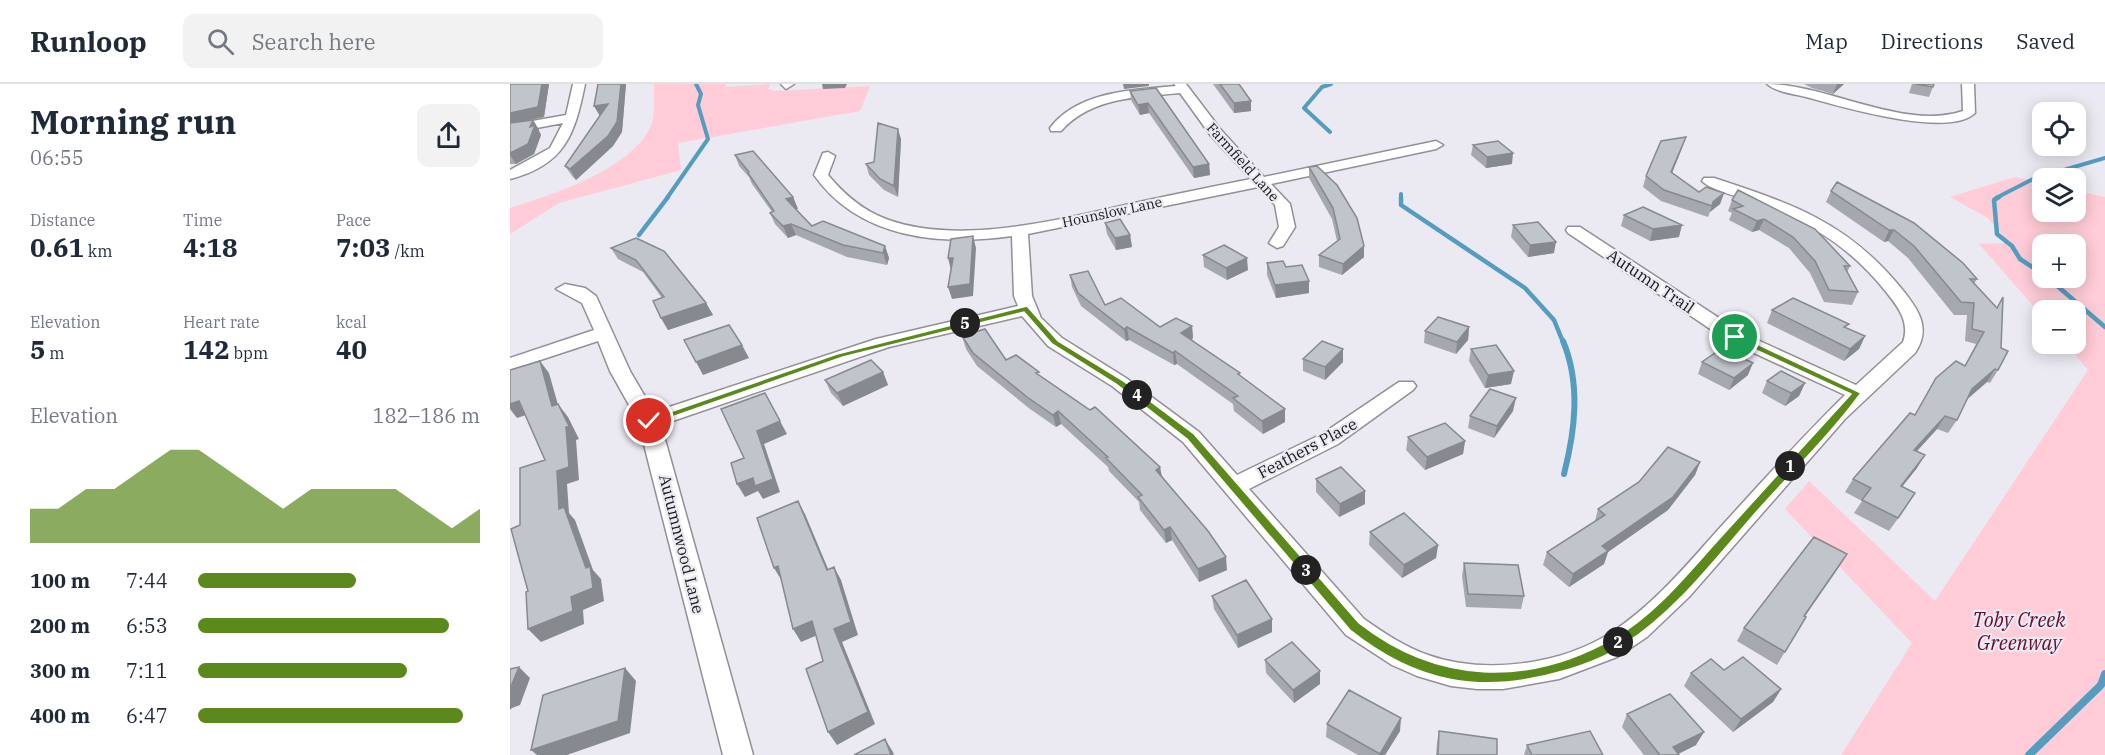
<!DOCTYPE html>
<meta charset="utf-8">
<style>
:root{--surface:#fff;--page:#f2f2f3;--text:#1f2937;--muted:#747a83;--line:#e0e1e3;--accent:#5b891b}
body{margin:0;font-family:"IBM Plex Serif",serif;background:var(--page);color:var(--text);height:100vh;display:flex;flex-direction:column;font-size:22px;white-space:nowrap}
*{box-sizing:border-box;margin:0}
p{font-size:20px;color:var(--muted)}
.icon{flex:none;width:33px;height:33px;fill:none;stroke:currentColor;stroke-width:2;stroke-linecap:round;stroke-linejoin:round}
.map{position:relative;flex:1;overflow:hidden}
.details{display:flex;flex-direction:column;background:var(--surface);width:510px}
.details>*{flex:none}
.buttons{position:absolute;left:1522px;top:18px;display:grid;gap:12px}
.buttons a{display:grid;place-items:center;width:54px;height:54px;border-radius:12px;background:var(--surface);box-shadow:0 3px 15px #0003;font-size:30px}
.pin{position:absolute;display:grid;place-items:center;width:51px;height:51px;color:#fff;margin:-26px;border:3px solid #fff;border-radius:50%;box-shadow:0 2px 6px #0007}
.km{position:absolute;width:30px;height:30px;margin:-15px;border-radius:50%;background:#222;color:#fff;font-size:16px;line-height:30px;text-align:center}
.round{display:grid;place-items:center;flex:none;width:63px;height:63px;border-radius:12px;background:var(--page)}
.headline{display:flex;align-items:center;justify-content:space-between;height:102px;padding:0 30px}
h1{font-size:33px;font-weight:800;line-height:45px}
.stats{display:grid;grid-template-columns:repeat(3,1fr);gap:9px;height:102px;padding:6px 30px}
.stats div{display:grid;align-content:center}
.stats b{font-size:26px;font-weight:800}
.stats small{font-size:16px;font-weight:400}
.stats p{font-size:16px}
.chart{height:168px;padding:12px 30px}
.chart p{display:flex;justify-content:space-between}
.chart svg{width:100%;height:108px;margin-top:6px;fill:var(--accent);opacity:.7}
ul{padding:0 30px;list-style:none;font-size:20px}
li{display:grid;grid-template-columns:96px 72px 1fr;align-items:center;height:45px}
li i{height:15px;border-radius:8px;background:var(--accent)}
header{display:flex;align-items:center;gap:36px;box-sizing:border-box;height:84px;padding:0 30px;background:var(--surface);border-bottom:2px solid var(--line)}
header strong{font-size:28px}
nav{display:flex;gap:33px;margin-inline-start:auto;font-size:21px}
.search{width:420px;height:54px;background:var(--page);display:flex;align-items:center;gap:15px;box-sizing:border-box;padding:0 21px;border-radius:12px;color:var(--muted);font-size:22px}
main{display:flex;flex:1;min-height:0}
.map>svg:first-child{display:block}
.green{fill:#ffccd7;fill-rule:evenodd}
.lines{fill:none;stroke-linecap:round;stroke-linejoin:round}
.stream-far3{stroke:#549dbf;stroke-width:4}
.stream-far2{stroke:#549dbf;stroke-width:4.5}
.stream-far1{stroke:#549dbf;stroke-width:6}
.stream{stroke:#549dbf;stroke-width:8}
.minor-casing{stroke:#918f97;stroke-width:3}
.minor{fill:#fff;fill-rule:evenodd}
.wall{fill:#a5a9af}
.shaded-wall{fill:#86898e}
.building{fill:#c0c4cb;stroke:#86898e;stroke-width:1.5}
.route{fill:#5b891b;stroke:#fff;stroke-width:1.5}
.labels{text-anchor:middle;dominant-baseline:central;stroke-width:4.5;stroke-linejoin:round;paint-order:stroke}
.far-street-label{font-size:14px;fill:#18181b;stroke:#ebe9f1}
.street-label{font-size:16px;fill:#18181b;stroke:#ebe9f1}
.near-park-label{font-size:20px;font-style:italic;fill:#630e30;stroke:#ebe9f1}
</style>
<header>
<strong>Runloop</strong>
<div class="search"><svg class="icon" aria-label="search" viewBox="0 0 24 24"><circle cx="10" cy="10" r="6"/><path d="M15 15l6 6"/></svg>Search here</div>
<nav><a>Map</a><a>Directions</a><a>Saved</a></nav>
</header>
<main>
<section class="details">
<div class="headline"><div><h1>Morning run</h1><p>06:55</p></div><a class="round"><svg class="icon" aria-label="share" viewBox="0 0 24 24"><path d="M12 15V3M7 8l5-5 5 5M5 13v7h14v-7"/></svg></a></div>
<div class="stats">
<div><p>Distance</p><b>0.61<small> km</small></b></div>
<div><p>Time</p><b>4:18</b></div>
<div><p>Pace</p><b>7:03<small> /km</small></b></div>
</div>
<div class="stats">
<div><p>Elevation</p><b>5<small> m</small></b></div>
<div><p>Heart rate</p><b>142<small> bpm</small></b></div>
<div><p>kcal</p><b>40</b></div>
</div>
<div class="chart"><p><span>Elevation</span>182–186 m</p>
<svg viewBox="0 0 160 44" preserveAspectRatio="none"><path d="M0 44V30L10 30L20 22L30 22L40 14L50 6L60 6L70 14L80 22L90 30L100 22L110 22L120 22L130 22L140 30L150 38L160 30V44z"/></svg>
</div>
<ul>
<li><b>100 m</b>7:44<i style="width:56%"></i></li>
<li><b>200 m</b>6:53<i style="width:89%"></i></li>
<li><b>300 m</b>7:11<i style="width:74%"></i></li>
<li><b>400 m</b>6:47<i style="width:94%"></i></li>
</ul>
</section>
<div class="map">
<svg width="1595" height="671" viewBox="0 0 1595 671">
<rect width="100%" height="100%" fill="#ebe9f1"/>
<path class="green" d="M144 0H216L215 3 260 0 258 5 264 7 360 2 350 27 168 59 171 86 49 119 0 150V124C42 111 122 85 141 42 146 31 143 12 144 0Z
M1505 93 1533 99V128H1566V107L1595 113V671H1331L1402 559 1275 425 1299 397 1425 517 1578 286 1556 260H1566V226H1533V233L1469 160 1499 159 1478 134 1440 113ZM1533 160H1566V194H1533Z"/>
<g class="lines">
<path class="stream-far3" d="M820 48 794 24 812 3 821 0
M891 110V114
M157 114 198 55 188 21 191 10 186 0
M1486 114 1523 95 1595 74"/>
<path class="stream-far2" d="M891 113V121L1015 204 1044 236 1053 258
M1489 113 1484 116 1487 150 1502 162 1510 175 1533 190
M129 151 158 113
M1538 194 1595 243"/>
<path class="stream-far1" d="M1053 257C1071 300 1065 347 1054 390"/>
<path class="stream" d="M1519 671 1591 601 1595 590"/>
<g class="minor-casing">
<path id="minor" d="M63 0H75C65 50 55 81 0 95V86L40 64 53 39 0 49V41L56 31Z
M271 0H284L276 5Z
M664 0H676L711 46 754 93 926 57 933 61 926 65 761 100 780 120 785 143 773 162 767 164 759 159 769 143 765 121 748 103 518 150 522 212 531 234 552 254 616 294 689 348 727 391 812 350 889 298H903L906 302 903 306 828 360 739 405 854 535C874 549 895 563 918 571 974 591 1052 581 1102 548 1143 521 1175 483 1207 447 1249 401 1290 355 1335 311L1218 257 1058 149 1056 146 1058 143H1070L1232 249 1346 301 1393 258C1400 239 1389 224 1377 209 1344 167 1305 141 1256 122 1241 116 1201 107 1192 97L1194 94H1204C1283 120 1337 138 1391 204 1408 225 1422 244 1405 269L1335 335 1179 513 1137 553 1107 573 1049 595 993 605H967L941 602 907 592 882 581 836 551 673 358 602 302 538 262 512 232 379 263 151 341 243 671H213L128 337 100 287 88 257 0 286V274L84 246 72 219 46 205 55 200 75 204 86 212 120 287 144 328 366 255 508 222 504 212 502 152C430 162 349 155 304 91L313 69 318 68 325 72 318 91C334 110 352 126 376 135 449 162 546 136 620 120 660 111 701 103 741 95L701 52 670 9C628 13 581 13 551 47H541L540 44C568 7 623 6 666 2Z
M1257 0C1316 0 1395 47 1453 27L1452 0H1464L1465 29C1439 55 1329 22 1296 13 1284 10 1266 8 1257 0Z"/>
</g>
<use href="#minor" class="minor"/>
</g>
<path class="wall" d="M0 0H39L34 33 16 37 23 36 29 46V47L31 51 24 70 6 80H0Z
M88 0H116L112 48 103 62 66 96 62 92 55 82 90 32 84 22Z
M703 0H729L741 17V27L724 29Z
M1294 0H1334L1323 10 1302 4Z
M1402 0H1424L1419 13 1399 9Z
M646 4 699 80 700 91 684 94 639 29 630 31 621 16 620 7Z
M391 55 388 113 374 106 359 91 356 80 364 78Z
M963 61 1002 80 976 84 961 71Z
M1172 64 1162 89 1189 108 1214 109 1210 120 1200 128 1198 133 1151 117 1133 103 1136 92Z
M225 71 283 113 288 125H285L302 142 375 162 379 174 377 181 337 173 286 151 278 154 265 140 260 129 262 128 242 100 239 93 229 82Z
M799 83 854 173 832 191 809 183V171L827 157 822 135 799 94Z
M1321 107 1467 195 1464 200 1487 224 1493 213 1488 286 1480 299 1477 298 1457 315 1447 336 1438 349 1427 345 1407 367V384L1392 403 1397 422 1379 447 1344 429 1352 417 1335 408 1343 395 1404 331 1455 281 1466 260 1455 257 1457 231H1444L1398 174 1378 157 1374 158 1316 118Z
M1222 116 1340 182 1337 188 1348 208 1342 221 1314 218 1300 189 1279 164 1249 146 1242 148 1219 136 1222 129 1218 127Z
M1114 131 1169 153 1140 157 1111 142Z
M595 139 620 151 622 163 606 166 597 150Z
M1003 141 1044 169 1018 173 1001 153Z
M126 154 196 219 203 231 158 246 151 234 152 214 133 188 108 175 101 164Z
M693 171 738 186 717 196 694 183Z
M757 179 776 183 799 209 766 214 757 191Z
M560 191 595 221 650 243 682 242 683 254 682 256 730 291 775 338 753 350 724 327 723 320 667 280 664 281 619 256 616 257 571 222 562 203Z
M1262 226 1355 252 1349 265 1334 277 1257 239Z
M959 243 958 256 946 270 914 259 915 247Z
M452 252 530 292 650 383 652 392 717 486 689 498 662 456 656 459 630 426 629 418 599 387 598 383 551 340 546 343 520 325 467 282 456 265Z
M961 265 1001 300 975 304 959 277Z
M793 275 833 278 815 296 793 287Z
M1192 278 1238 291 1219 306 1188 290Z
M373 288 378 301 333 322 321 309 315 296Z
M1257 297 1295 299 1289 312 1275 322 1252 309Z
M1003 327 984 354 958 344 960 332Z
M898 353 955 357 953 370 915 386 896 366Z
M1190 378 1185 391 1158 426 1098 468 1094 480 1059 503 1033 481 1037 468 1085 437 1088 425Z
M806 395 855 407V420L829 433 806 408Z
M860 448 928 461 926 474 892 494 859 461Z
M1337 470 1295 532 1296 533 1267 581 1227 557 1234 544Z
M954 479 1014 512 1011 525 956 523 952 492Z
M702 512 762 535V548L728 564 704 525Z
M755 576 810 587V600L784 619 756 589Z
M1214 586 1271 605 1263 618 1223 648 1174 602 1181 589Z
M1117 630 1186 661 1168 670 1169 671H1134L1112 643Z
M817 640 890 647 875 671H848L816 653Z
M929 647 987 671H926L927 659Z
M1017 661 1093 671H1014Z"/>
<path class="shaded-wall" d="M32 0H39L34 33 0 40V29Z
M111 0H116L112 48 103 62 66 96 60 85Z
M312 0H337L335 4 313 5Z
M613 0H639V2L614 5Z
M1327 0H1334L1323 10Z
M741 17V27L724 29V19Z
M638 19 639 29 630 31 628 21Z
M98 20 90 32 84 22Z
M23 36 29 46V47L31 51 24 70 6 80 0 71V69L20 43Z
M388 45 391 55 388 113 384 102Z
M1176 53 1172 64 1158 99 1161 88Z
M1003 69 1002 80 976 84 977 73Z
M699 80 700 91 684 94 683 83Z
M1214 109 1210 120 1200 128 1203 118Z
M283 113 288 125 280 127 276 115Z
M1254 135 1249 146 1242 148 1247 137Z
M281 140 286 151 278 154 273 142Z
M1172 141 1169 153 1140 157 1143 145Z
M1379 146H1384L1378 157 1374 158Z
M620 151 622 163 606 166 605 154Z
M463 152 466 164 463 212 442 215 438 203Z
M1046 158 1044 169 1018 173 1020 161Z
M375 162 379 174 377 181 373 169Z
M854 162V173L832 191 833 180Z
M438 174H443L441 186Z
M737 174 738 186 717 196 716 184Z
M799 197V209L766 214 765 201Z
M196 219 203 231 158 246 151 234Z
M682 242 683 254 673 261 671 249Z
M617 243 619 256 616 257 614 245Z
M959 243 958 256 946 270 947 258Z
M1355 252 1349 265 1334 277 1340 265Z
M232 261 239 274 193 291 186 278Z
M833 265V278L815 296V283Z
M665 267 667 280 664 281 663 269Z
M30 277 39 289 52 335 42 322Z
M1243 279 1238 291 1219 306 1224 294Z
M1485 285 1477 298 1454 318 1462 305Z
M1004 287 1001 300 975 304 978 291Z
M373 288 378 301 333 322 327 309Z
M1295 299 1289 312 1275 322 1281 309Z
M1006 314 1003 327 984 354 987 342Z
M9 317 19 330 7 334 0 325V320Z
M48 320 58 333 69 355 66 356 69 396 57 400 59 429 65 436 83 486 91 495 94 517 73 526 74 540 31 558 18 545 61 513 49 425 47 387Z
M775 325V338L753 350 752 337Z
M548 327 551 340 546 343 543 331Z
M1435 332 1427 345 1396 379 1404 366Z
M270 337 277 350 254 360 270 408 253 415 248 407 235 413 227 400 247 347Z
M955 357 953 370 915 386 917 373Z
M1415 371 1407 384 1382 415 1391 402Z
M1190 378 1185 391 1158 426 1098 468 1094 480 1059 503 1063 490 1092 462Z
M650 383 652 396 646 386Z
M855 407V420L829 433 830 420Z
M288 417 295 430 324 499 317 486Z
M660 443 662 456 656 459 654 446Z
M928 461 926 474 892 494 894 481Z
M1337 470 1329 483 1286 545 1294 532Z
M716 473 717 486 689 498 688 485Z
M268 482 272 497 264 484Z
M324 483 331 496 348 551 332 558 365 640 327 661 318 648 324 545Z
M762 535V548L728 564 727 551Z
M302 537 310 550 291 558 283 545Z
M9 583 20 594 10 621 2 624 0 626V605Z
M115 584 126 597 120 649 57 671H27L21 666Z
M810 587V600L784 619 783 606Z
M1271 605 1263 618 1223 648 1231 635Z
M891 634 890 647 875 671H870Z
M1194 648 1186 661 1166 671 1163 663Z
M375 655 383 668 384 671H381Z"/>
<path class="building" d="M0 0H32L28 23 0 29Z
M88 0H111L107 38 98 52 60 85 55 82 98 20 84 22Z
M710 0H729L741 17 724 19Z
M1405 0H1424L1423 3Z
M646 4 699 80 683 83 638 19 628 21 620 7Z
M23 36 20 43 25 41 18 60 0 69V39Z
M368 39 388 45 384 102 370 95 356 80 364 78Z
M1176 53 1161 88 1189 108 1196 103 1214 109 1203 118 1202 122 1154 106 1136 92 1151 57Z
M988 57 1003 69 977 73 963 61Z
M243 67 283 113 276 115 302 142 313 137 375 162 373 169 333 161 281 140 273 142 260 129 264 127 238 89 239 88 225 71Z
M807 82 827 101 847 134 854 162 833 180 809 171 830 155 823 124 799 83Z
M1327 98 1404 139 1453 179 1467 195H1460L1487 224 1493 213 1491 264 1498 267 1488 286 1485 285 1462 305 1447 336 1435 332 1404 366 1415 371 1391 402 1405 409 1388 434 1352 416 1361 404 1343 395 1400 329 1405 331 1426 294 1446 277 1455 282 1474 248 1462 245 1464 219 1451 218 1404 162 1384 146H1379L1321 107Z
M1228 106 1305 145 1340 182H1334L1348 208 1319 206 1305 177 1283 153 1254 135 1247 137 1223 125 1233 122 1222 116Z
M1133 123 1172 141 1143 145 1114 131Z
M610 135 620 151 605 154 595 139Z
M1028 138 1046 158 1020 161 1003 141Z
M463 152 460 200 438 203 443 174H438L441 155Z
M126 154 154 167 196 219 151 234 143 217 154 213 126 176 101 164Z
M714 161 737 174 716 184 693 171Z
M773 177 776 183 792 181 799 197 765 201 757 179Z
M578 187 595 221 611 214 650 243 666 234 682 242 671 249 730 289 728 290 775 325 752 337 723 314 728 312 665 267 663 269 617 243 614 245 568 209 560 191Z
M1283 214 1339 240 1334 243 1355 252 1340 265 1262 226Z
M928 233 959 243 947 258 915 247Z
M219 241 232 261 186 278 174 256Z
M475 245 496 276 506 271 529 288 526 289 580 326 585 323 650 383 646 386 698 447 716 473 688 485 660 443 654 446 628 413 632 411 596 374 598 373 548 327 543 331 517 313 463 269 452 252Z
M812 257 833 265 815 283 793 275Z
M986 261 1004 287 978 291 961 265Z
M1212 264 1243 279 1224 294 1192 278Z
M361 276 373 288 327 309 315 296Z
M30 277 42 322 48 320 59 342 56 343 59 383 47 387 49 425 54 423 76 484 80 482 83 504 61 513 63 527 18 545 16 508 18 507 1 445 10 441V384L35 376 9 317 0 320V286Z
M1271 287 1295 299 1281 309 1257 297Z
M980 305 1006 314 987 342 960 332Z
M255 309 270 337 247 347 263 395 245 402 243 394 227 400 221 379 234 374 211 325Z
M935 339 955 357 917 373 898 353Z
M1158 363 1190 378 1163 413 1092 462 1098 467 1063 490 1037 468 1095 431 1088 425 1129 398Z
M831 383 855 407 830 420 806 395Z
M288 417 317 486 324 483 341 538 324 545 358 628 318 648 296 585 313 577 302 537 283 545 268 482 264 484 247 434Z
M894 429 928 461 894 481 860 448Z
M1304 453 1337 470 1294 532 1296 533 1275 568 1234 544Z
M954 479 1008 481 1014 512 958 510Z
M736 496 762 535 727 551 702 512Z
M782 558 810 587 783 606 755 576Z
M1233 573 1271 605 1231 635 1181 589 1201 575 1214 586Z
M9 583 0 605V585Z
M115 584 108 637 21 666 33 611Z
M839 606 891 634 870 670 817 640Z
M1160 610 1194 648 1163 663 1169 671H1150L1117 630Z
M929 647 987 655V671H928Z
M1080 647 1093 671H1022L1017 661Z
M375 655 381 671H344Z"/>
<path class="route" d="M517 222 548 257 612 296 684 350 849 539C927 600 1018 603 1104 554 1145 531 1178 489 1209 455 1253 406 1297 358 1341 310L1222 255V251H1228L1351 309C1321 350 1283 387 1249 425 1208 471 1168 526 1115 560 1096 573 1074 581 1053 587 972 611 906 599 840 546L677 355 606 300 542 260 514 228 333 273 142 340 134 337 327 270Z"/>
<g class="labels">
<g class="far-street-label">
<text transform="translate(733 78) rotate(48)">Farmfield Lane</text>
<text transform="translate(602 128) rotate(-12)">Hounslow Lane</text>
</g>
<g class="street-label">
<text transform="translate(1141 197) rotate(34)">Autumn Trail</text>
<text transform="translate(797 364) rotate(-28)">Feathers Place</text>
<text transform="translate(172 460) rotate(76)">Autumnwood Lane</text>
</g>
<g class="near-park-label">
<text x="1509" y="535">Toby Creek<tspan x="1509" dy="23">Greenway</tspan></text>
</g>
</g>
</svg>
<div class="buttons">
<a><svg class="icon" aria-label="locate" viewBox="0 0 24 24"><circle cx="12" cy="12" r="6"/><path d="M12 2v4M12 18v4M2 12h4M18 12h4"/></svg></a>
<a><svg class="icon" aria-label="layers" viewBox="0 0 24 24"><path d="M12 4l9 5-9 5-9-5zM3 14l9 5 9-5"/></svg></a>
<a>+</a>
<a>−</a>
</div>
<div class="pin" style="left:1225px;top:253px;background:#1e9e55"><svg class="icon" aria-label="arrive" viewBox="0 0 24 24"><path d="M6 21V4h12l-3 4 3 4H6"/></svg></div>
<div class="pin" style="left:139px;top:337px;background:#d93025"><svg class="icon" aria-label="check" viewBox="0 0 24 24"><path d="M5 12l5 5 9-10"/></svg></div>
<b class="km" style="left:1280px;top:382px">1</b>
<b class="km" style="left:1108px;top:558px">2</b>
<b class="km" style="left:796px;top:486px">3</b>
<b class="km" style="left:627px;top:311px">4</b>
<b class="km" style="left:455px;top:239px">5</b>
</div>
</main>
